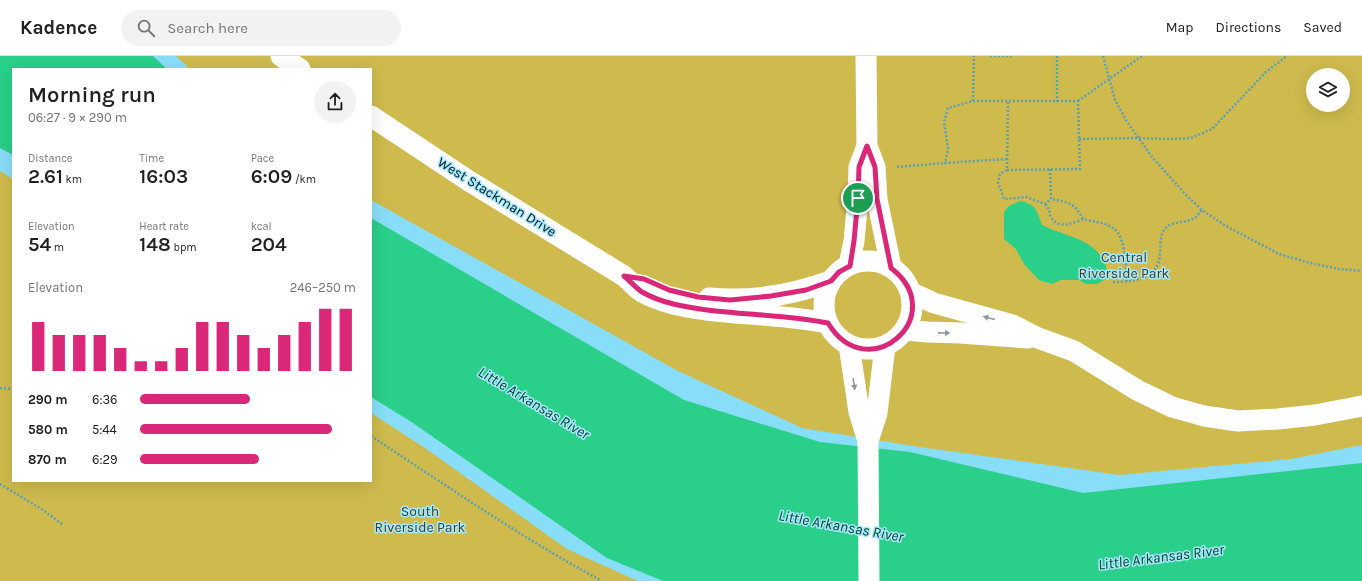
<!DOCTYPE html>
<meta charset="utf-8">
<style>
:root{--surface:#fff;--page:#f2f2f2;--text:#202124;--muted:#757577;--line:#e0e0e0;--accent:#db2777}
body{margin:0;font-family:Karla,sans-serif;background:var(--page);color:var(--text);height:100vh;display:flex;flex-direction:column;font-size:15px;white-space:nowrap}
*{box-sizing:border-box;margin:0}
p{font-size:13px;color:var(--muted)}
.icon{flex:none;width:22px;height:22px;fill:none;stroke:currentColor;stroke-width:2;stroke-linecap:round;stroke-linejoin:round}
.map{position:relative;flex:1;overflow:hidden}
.details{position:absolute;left:12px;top:12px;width:360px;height:414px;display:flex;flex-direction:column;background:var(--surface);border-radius:0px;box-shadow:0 4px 16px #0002}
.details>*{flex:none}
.controls{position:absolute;left:1306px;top:12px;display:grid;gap:8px}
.controls a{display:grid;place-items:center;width:44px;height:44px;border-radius:50%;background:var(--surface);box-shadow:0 4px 16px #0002;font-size:20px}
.pin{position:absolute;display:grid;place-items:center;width:34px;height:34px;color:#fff;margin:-17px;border:2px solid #fff;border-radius:50%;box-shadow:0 1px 4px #0007}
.round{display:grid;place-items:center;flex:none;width:42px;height:42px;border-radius:21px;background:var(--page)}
.head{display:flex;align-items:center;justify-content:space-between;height:68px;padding:0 16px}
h1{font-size:22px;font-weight:600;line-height:30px}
.figures{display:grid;grid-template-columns:repeat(3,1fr);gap:6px;height:68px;padding:4px 16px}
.figures div{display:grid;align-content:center}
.figures b{font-size:20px;font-weight:600}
.figures small{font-size:11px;font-weight:400}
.figures p{font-size:11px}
.chart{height:112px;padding:8px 16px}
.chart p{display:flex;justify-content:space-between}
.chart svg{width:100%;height:72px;margin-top:4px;stroke:var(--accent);stroke-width:6}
ul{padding:0 16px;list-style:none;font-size:13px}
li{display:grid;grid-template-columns:64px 48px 1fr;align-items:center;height:30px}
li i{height:10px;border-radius:5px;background:var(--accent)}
header{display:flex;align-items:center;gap:24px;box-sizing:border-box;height:56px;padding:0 20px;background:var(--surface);border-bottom:1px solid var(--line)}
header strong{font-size:19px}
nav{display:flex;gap:22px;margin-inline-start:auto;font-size:14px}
.search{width:280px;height:36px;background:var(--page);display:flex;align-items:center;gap:10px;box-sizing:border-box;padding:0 14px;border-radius:22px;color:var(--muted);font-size:15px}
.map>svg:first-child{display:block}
.green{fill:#ceba4d;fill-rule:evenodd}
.water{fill:#2acf89}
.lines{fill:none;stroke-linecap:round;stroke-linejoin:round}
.path{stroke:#5da0b4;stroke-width:2.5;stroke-dasharray:2 2;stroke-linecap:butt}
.minor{stroke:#fff;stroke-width:21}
.oneway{fill:#8c979b}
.route-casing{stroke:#fff;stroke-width:8}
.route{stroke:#db2777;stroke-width:5}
.labels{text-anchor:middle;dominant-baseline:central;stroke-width:3;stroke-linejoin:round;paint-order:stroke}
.street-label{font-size:14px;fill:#001820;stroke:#a6e9fd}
.park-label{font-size:14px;fill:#413c24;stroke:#a6e9fd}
.water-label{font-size:15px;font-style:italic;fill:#004328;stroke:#a6e9fd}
</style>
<header>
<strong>Kadence</strong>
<div class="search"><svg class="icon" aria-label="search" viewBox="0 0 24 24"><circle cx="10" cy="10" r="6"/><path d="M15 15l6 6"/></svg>Search here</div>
<nav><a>Map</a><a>Directions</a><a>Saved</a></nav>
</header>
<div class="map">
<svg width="1362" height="525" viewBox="0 0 1362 525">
<rect width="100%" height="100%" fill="#88def8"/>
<path class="green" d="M176 0H1362V389L1291 403 1119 419 913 390 802 372 678 315 371 144V13H190ZM1313 19H1343V49H1313Z
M0 115 13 123V425H371V357L425 392 567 493 638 525H0Z"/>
<path class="water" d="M0 0H153L167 13H13V99L0 92Z
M1020 145C1036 148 1037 155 1042 169 1065 181 1096 182 1106 210 1107 214 1106 219 1106 223L1097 228H1086L1079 224H1061L1052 228 1039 224 1024 208 1016 193 1004 183V156L1009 150Z
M371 162 684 344 820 386 910 396 1083 437 1362 407V525H663L607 502 413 367 371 341Z"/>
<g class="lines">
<path class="path" d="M990 0H1012
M1103 0 1115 44 1126 64 1152 101 1187 140 1202 154 1226 170 1279 198 1310 207 1339 213 1362 215
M973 45 974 0
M1078 45 1142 0
M1008 46 1007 114 1080 113 1078 45H973L948 52 944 66 948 93 945 107 1008 103
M1057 46V0
M1079 83 1138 82 1170 83 1191 82 1212 73 1266 16 1287 0
M897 111 945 107
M1050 113 1051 143C1068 146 1075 147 1083 163 1092 166 1105 166 1113 172 1126 180 1126 211 1127 226
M1007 114 1000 118 998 127 1004 143 1026 141 1045 148 1051 143
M1045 148C1051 154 1048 155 1051 161 1058 174 1074 167 1083 163
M1113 226C1133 226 1159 223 1160 198 1161 190 1159 180 1165 173 1172 164 1187 168 1196 161 1198 159 1200 156 1202 154
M0 332 13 333
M371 380C447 430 522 482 602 525
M0 428 43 454 63 469"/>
<path class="minor" d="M281 0 300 13
M866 0 867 90 875 111 877 143 891 211
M371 60 469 125 624 220C630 225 636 232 642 236 661 247 685 251 707 254 747 259 788 259 828 267
M824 249a44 44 0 1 1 88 0a44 44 0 1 1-88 0Z
M849 209 854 185 858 142 859 111 867 90
M910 236 934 247 1013 269 1038 282 1074 295 1137 334 1172 351 1204 360 1238 365 1278 363 1315 359 1362 350
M709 242C751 246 792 239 831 225
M905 274 927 276 960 277 1028 282
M849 289 859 356 868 385 869 525
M868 385 877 357 885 290"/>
</g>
<defs><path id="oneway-solid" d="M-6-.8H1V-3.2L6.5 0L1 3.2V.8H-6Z"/></defs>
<g class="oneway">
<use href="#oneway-solid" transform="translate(989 262) rotate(-165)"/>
<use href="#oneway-solid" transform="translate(944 277) rotate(1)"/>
<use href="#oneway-solid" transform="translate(854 328) rotate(81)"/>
</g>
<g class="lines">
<g class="route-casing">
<path id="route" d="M867 90 875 111 877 143 891 212C952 259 868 333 828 267 788 259 747 259 707 254 685 251 661 247 642 236 636 232 630 225 624 220L644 223 669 234 698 241 730 244 771 240 806 234 831 225 839 216 850 210 854 185 858 142 859 111Z"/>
</g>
<use href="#route" class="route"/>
</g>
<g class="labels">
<g class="street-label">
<text transform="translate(497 141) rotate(32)">West Stackman Drive</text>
</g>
<g class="park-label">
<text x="1124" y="201">Central<tspan x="1124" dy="16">Riverside Park</tspan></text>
<text x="420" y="455">South<tspan x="420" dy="16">Riverside Park</tspan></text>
</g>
<g class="water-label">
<text transform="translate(534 347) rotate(31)">Little Arkansas River</text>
<text transform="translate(841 470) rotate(10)">Little Arkansas River</text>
<text transform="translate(1161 501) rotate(-7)">Little Arkansas River</text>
</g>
</g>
</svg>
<div class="controls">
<a><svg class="icon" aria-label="layers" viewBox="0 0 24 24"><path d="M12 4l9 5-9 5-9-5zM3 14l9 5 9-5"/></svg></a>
</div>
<div class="pin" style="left:858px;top:142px;background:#1e9e55"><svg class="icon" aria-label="arrive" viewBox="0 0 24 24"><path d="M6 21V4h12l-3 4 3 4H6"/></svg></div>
<section class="details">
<div class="head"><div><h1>Morning run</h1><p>06:27 · 9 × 290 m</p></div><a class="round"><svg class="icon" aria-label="share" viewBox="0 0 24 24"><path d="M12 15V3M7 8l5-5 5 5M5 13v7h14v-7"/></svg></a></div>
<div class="figures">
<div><p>Distance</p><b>2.61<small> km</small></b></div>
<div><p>Time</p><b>16:03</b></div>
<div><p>Pace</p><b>6:09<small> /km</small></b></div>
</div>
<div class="figures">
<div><p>Elevation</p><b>54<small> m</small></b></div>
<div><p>Heart rate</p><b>148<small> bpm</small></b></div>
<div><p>kcal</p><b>204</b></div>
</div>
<div class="chart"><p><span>Elevation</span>246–250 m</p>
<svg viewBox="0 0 160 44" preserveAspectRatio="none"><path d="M5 44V14M15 44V22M25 44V22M35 44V22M45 44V30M55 44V38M65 44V38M75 44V30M85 44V14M95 44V14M105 44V22M115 44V30M125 44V22M135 44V14M145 44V6M155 44V6"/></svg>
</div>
<ul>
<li><b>290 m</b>6:36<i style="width:51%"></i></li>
<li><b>580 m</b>5:44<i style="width:89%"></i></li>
<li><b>870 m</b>6:29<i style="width:55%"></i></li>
</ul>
</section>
</div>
